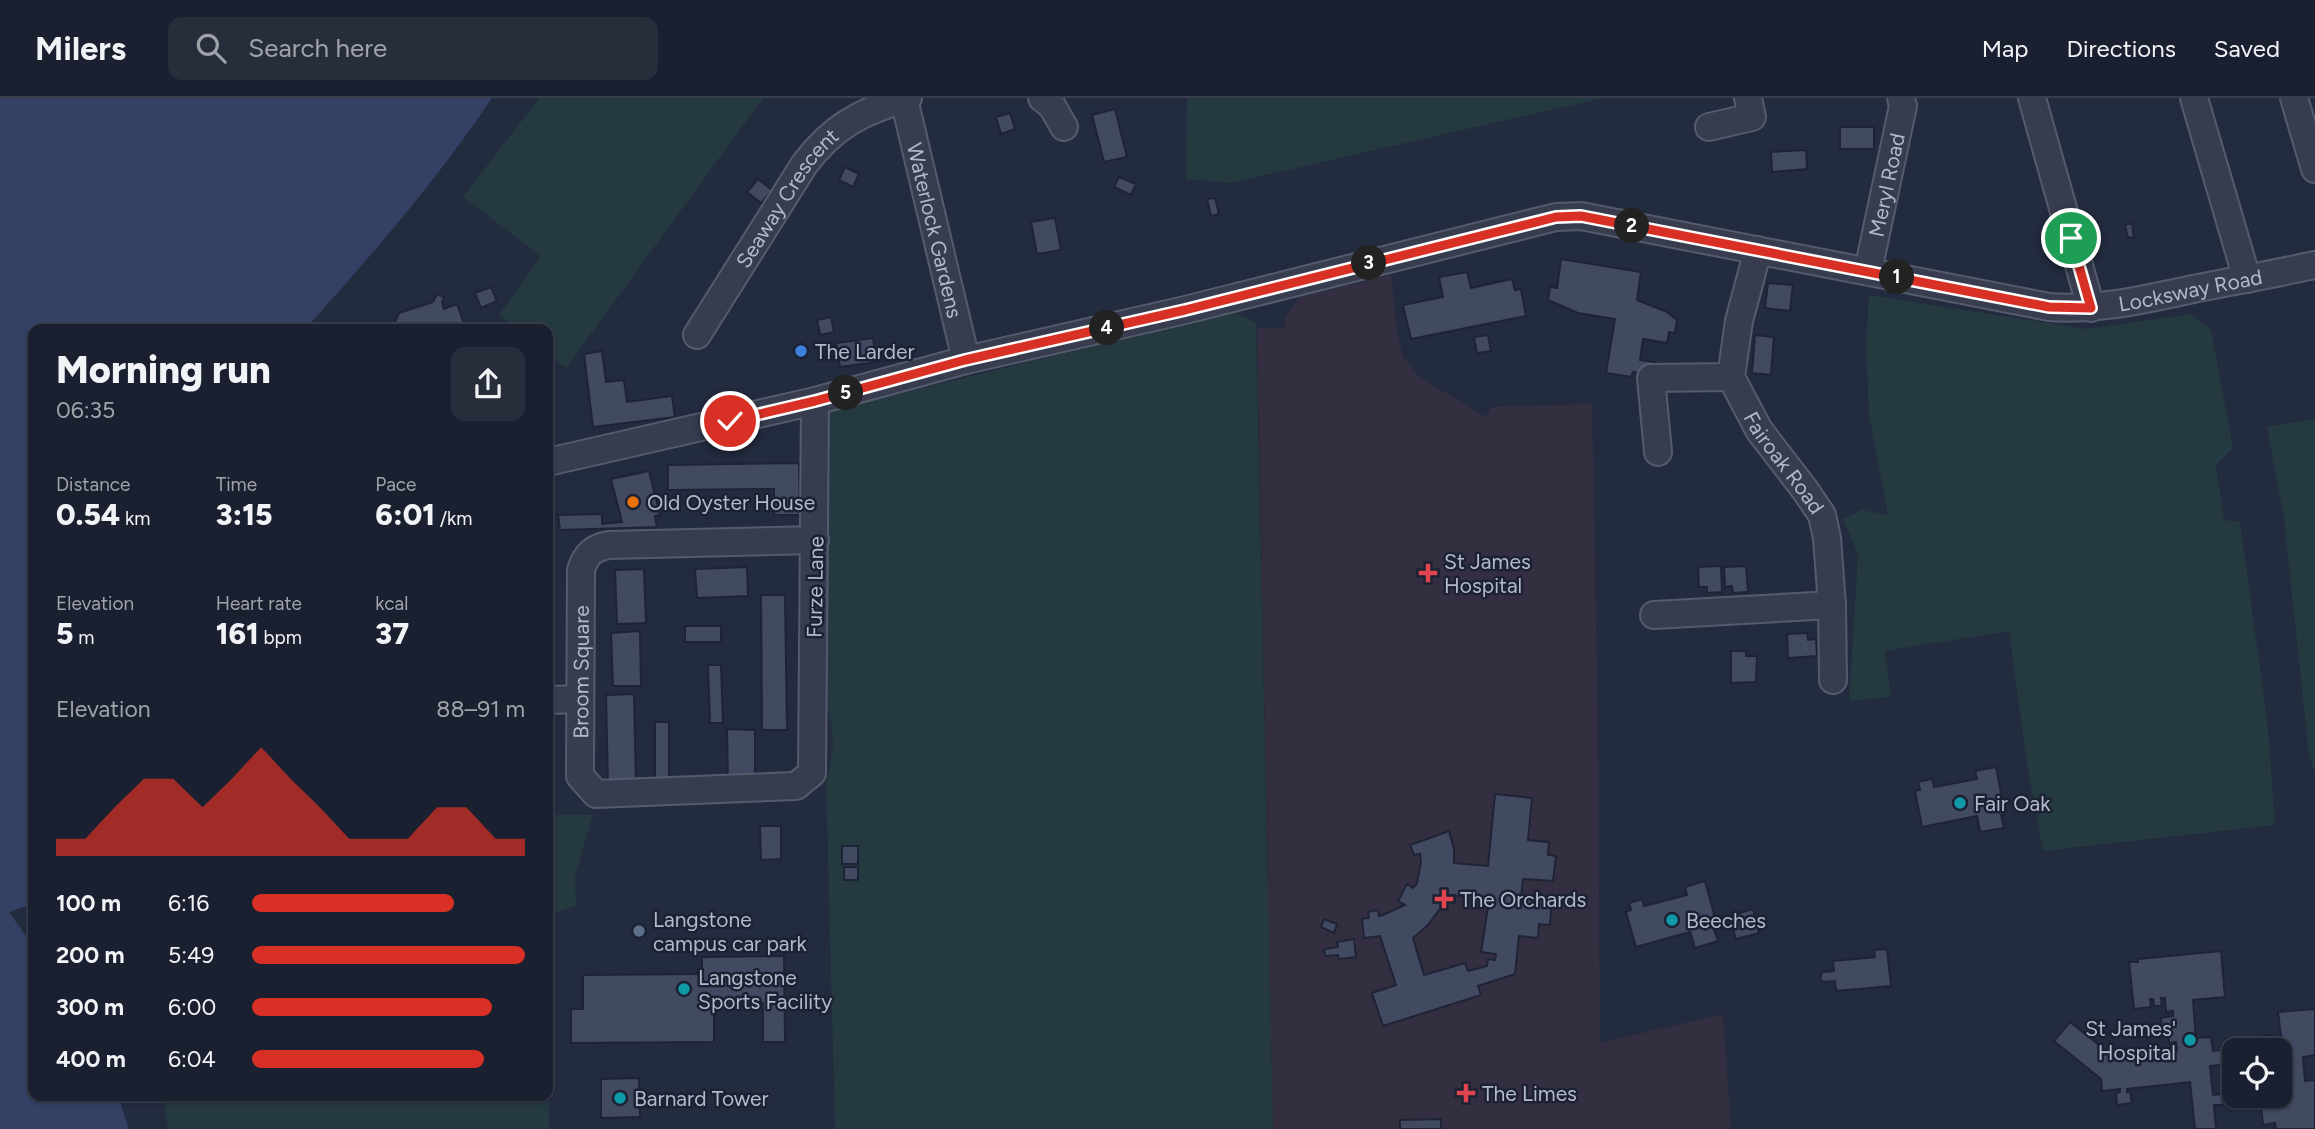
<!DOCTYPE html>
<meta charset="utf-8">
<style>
:root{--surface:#1a202f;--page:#272d3b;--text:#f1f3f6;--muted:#9fa3aa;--line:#383e4b;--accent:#d93025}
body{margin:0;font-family:Figtree,sans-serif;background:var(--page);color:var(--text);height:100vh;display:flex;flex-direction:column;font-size:26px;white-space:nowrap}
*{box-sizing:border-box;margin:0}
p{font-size:23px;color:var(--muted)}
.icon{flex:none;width:38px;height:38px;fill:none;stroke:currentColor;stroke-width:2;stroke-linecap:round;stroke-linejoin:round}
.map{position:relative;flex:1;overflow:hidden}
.panel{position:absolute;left:28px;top:226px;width:525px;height:777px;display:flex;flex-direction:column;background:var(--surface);border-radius:14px;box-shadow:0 2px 5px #0004,0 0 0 2px var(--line)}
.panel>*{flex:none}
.buttons{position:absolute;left:2222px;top:940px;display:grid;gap:14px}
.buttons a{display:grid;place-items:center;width:70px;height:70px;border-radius:14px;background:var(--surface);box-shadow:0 2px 5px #0004,0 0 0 2px var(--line);font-size:35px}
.pin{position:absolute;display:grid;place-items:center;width:60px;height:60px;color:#fff;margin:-30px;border:4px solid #fff;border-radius:50%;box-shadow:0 2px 7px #0007}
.km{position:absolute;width:35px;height:35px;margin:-18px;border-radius:50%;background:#222;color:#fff;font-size:19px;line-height:35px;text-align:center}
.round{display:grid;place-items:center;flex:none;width:74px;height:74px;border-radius:14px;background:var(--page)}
.head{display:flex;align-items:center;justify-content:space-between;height:119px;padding:0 28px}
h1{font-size:38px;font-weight:800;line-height:52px}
.stats{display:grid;grid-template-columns:repeat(3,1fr);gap:10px;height:119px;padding:7px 28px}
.stats div{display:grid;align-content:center}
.stats b{font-size:30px;font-weight:800}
.stats small{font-size:19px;font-weight:400}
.stats p{font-size:19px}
.chart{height:196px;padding:14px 28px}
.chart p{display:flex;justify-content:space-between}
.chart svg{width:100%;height:126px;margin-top:7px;fill:var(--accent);opacity:.7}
ul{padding:0 28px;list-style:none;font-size:23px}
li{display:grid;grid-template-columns:112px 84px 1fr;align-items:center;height:52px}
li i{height:18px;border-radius:9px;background:var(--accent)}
header{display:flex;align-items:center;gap:42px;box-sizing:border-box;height:98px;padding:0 35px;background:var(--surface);border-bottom:2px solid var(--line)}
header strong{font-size:33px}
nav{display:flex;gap:38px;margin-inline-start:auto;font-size:24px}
.search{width:490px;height:63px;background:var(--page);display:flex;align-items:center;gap:18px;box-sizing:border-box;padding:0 24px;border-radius:14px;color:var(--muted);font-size:26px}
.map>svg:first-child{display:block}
.medical{fill:#342f40}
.green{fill:#253940}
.water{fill:#344165}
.building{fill:#414a61;stroke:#1e2436;stroke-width:2;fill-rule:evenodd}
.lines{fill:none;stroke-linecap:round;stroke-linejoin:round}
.minor-casing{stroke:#555b6d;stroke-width:30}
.minor{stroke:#373d4f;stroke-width:26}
.route-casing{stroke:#fff;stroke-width:14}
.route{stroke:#d93025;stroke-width:9}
.shop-dot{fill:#3f7fe0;stroke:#1c2234;stroke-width:2.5}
.food-dot{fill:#e8710a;stroke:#1c2234;stroke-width:2.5}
.health-dot{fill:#e0444e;stroke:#1c2234;stroke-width:2.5}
.culture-dot{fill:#0f9aa8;stroke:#1c2234;stroke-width:2.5}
.service-dot{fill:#5c6f8a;stroke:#1c2234;stroke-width:2.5}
.labels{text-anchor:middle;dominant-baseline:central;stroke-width:5;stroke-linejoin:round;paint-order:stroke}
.street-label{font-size:21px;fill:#b3b9ca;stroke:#1c2234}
.poi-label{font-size:21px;fill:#b3b9ca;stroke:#1c2234;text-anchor:start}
</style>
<header>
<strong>Milers</strong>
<div class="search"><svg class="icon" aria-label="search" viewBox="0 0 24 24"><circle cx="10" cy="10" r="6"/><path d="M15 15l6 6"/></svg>Search here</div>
<nav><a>Map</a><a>Directions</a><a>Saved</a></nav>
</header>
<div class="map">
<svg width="2315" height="1031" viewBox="0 0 2315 1031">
<rect width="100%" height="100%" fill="#232b3f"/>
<path class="medical" d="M1391 177 1397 234 1403 259 1419 279 1486 319 1491 309 1592 306 1598 631 1600 945 1723 916 1731 1031H1273L1257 230H1285V219L1300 199Z"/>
<path class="green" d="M539 0H763L566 270 548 255V231H517L499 217 541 158 463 99Z
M1187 0H1603L1230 85 1186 81Z
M1869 197 2087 231 2191 216 2211 232 2233 350 2216 367 2224 422 2240 424 2268 629 2275 727 2043 753 2027 666 2009 533 1885 553 1891 599 1849 603 1858 456 1843 421 1862 412 1888 417 1869 317 1866 247Z
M1234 214 1256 225 1273 1031H835L826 681C836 654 834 630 825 604L828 313Z
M2315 321V675L2309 657 2284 421 2267 329Z
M548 717H593L575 778 576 808 554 815 548 827V839Z
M548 857 549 1031H168L163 998H548Z"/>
<path class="water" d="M0 0H492C437 82 372 157 305 231H33V806L9 814 33 848V998H118L129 1031H0Z"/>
<path class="building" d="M1115 11 1127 59 1104 64 1092 17Z
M1010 15 1015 31 1001 36 996 19Z
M1840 29H1874V51H1840Z
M1806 52 1807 71 1772 74 1771 54Z
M845 69 859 76 853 89 839 82Z
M1119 79 1136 86 1131 97 1114 89Z
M758 81 772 92 761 105 747 94Z
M1215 100 1219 116 1211 118 1207 101Z
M1055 120 1061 152 1037 156 1031 124Z
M2132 125 2134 139 2128 140 2125 127Z
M1561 161 1641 174 1637 202 1667 214 1677 222 1675 235 1669 234 1667 245 1643 241 1640 262 1654 264 1652 277 1633 274 1631 279 1606 275 1615 221 1578 215 1548 202 1550 189 1557 190Z
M1467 174 1471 190 1512 181 1515 192 1521 191 1526 218 1411 241 1403 207 1443 199 1439 179Z
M1768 185 1793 187 1790 213 1765 210Z
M491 189 497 203 481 210 475 195Z
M437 196 444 199 442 204 444 211 457 206 466 231H398L395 224 399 215 433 204Z
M831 219 834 234 820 237 817 222Z
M1488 237 1491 253 1477 255 1474 239Z
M1755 237 1774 239 1771 277 1752 275Z
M873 240 876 264 840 269 836 245Z
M602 253 606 284 624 282 627 304 672 298 675 319 593 329 584 256Z
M799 365 800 417H774V391L668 392V367Z
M649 373 660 417 655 418 657 429 560 432 558 417 602 416V426L622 424 611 381Z
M1721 468 1722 494 1707 495V489H1699L1698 469Z
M1746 468 1748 494 1733 495 1732 488 1725 489 1724 469Z
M747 469 748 498 697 500 695 471Z
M644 471 646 525 617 526 615 472Z
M548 484 551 576H548Z
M761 497H785L787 632H762Z
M685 528H721V544H685Z
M640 533 641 588H613L611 535Z
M1807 535 1808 542 1816 541 1817 558 1788 560 1787 536Z
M1731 553H1746V558H1757L1756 584 1731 585Z
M708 567H721L723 625H710Z
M634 596 636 687 608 688 606 597Z
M655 624H669V683L655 682Z
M548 626H551V656H548Z
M727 631 755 632V685L728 686Z
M548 667H551V683H548Z
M1996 669 2005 716 2001 717 2004 730 1980 734 1977 718 1922 729 1915 693 1920 692 1918 684 1932 681 1934 689 1977 681 1975 673Z
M1495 696 1532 700 1528 742 1549 744 1548 757 1556 758 1553 783 1523 781 1521 799 1552 802 1550 827 1539 826 1538 840 1519 838 1515 876 1478 888 1481 897 1383 928 1372 895 1396 887 1380 838 1364 840 1362 821 1369 820 1368 814 1378 812 1379 818 1383 817 1405 807 1398 803 1407 786 1413 790 1417 785 1421 764 1420 756 1414 757 1410 747 1449 733 1454 751V765L1488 768ZM1450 797 1489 802 1481 854 1496 856 1495 862 1488 861 1487 868 1468 873 1465 865 1424 877 1413 840 1428 827Z
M548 704H552V717H548Z
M760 728H781V761L761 762Z
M842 748H858V766H842Z
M844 769H858V782H844Z
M1705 783 1718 830 1714 831 1718 843 1695 850 1690 834 1636 849 1626 814 1631 812 1629 805 1642 801 1644 808 1687 797 1685 789Z
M1753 811 1759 835 1736 841 1729 818Z
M1324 821 1337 826 1334 835 1321 829Z
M1354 841 1356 859 1339 861 1338 857 1325 858 1324 851 1338 849 1337 844Z
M1887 851 1891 888 1836 893 1835 883 1823 884 1820 881 1822 874 1834 873 1833 863 1875 859 1874 852Z
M2221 853 2225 899 2193 902 2196 940 2211 939 2213 953 2233 951 2232 941 2273 937 2274 947 2282 946 2278 914 2315 911V957L2303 959 2305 983 2315 982V1031H2276L2275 1025 2263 1027 2260 998H2280V952H2235V973L2234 965 2210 968 2213 997 2222 996 2223 1007H2214L2216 1031H2195L2190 984 2127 991V994L2130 993 2132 1005 2117 1007 2116 995 2120 994V991L2102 993 2101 981 2054 943 2070 924 2113 958 2124 957V954L2177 952 2176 944 2169 945 2168 930 2162 931 2161 920 2173 918V913L2166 914 2165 900H2161L2162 908H2154L2153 901H2150L2151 909 2134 911 2129 864H2138V861Z
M784 858 785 944H763V905L714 906V944L571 945V911H583V877L702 876V859Z
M639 980 640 1019 601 1020V981Z
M1441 1021V1031H1400V1022Z"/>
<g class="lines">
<g class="minor-casing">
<g id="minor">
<path d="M1042 0 1052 8 1064 29"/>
<path d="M2032 0 2091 210"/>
<path d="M2194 0 2247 181"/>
<path d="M2294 0 2315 71"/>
<path id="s1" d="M904 1 966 262"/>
<path d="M1709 29 1752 19 1748 0"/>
<path id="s2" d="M1758 152 1739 223 1731 279 1759 332 1805 392 1822 417 1827 440 1832 507 1833 582"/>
<path id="s3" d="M1868 173 1903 8 1901 0"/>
<path id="s4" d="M697 237 804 67C833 28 862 13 908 0"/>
<path id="s5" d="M815 303 812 675 796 688 596 696 580 678 581 472C586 456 593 450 609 447L815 442"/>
<path d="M1658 354 1651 280 1731 279"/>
<path id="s6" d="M548 364 815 303 966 262 1185 212 1556 119 1581 118 2049 209C2097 213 2146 201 2193 191 2234 183 2274 176 2315 167"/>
<path d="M1654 517 1832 507"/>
<path d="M548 602 579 601"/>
</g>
</g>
<use href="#minor" class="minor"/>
</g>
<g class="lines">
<g class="route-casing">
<path id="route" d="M730 323 815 303 965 262 1185 212 1556 119 1581 118 2049 209 2091 210 2071 140"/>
</g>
<use href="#route" class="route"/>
</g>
<circle class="shop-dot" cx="801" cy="253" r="7"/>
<circle class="food-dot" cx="633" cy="404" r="7"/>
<g class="health-dot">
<path d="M1424.5 464.5h7v7h7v7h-7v7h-7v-7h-7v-7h7z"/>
<path d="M1440.5 790.5h7v7h7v7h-7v7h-7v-7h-7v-7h7z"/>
<path d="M1462.5 984.5h7v7h7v7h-7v7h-7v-7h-7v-7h7z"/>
</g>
<g class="culture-dot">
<circle cx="1960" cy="705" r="7"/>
<circle cx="1672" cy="822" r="7"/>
<circle cx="684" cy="891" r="7"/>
<circle cx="2190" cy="942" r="7"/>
<circle cx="620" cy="1000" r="7"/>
</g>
<circle class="service-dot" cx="639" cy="833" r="7"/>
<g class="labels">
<g class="street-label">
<text stroke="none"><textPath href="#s3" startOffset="88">Meryl Road</textPath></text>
<text stroke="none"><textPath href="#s4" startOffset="164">Seaway Crescent</textPath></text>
<text stroke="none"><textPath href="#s1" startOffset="135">Waterlock Gardens</textPath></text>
<text stroke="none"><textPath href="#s6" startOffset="1682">Locksway Road</textPath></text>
<text stroke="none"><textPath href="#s2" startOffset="231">Fairoak Road</textPath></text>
<text transform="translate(815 489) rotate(-89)">Furze Lane</text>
<text stroke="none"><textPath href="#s5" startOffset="721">Broom Square</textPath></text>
</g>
<g class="poi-label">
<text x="815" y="253">The Larder</text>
<text x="647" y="404">Old Oyster House</text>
<text x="1444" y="463">St James<tspan x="1444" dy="24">Hospital</tspan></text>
<text x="1974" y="705">Fair Oak</text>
<text x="1460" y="801">The Orchards</text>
<text x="653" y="821">Langstone<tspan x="653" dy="24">campus car park</tspan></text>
<text x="1686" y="822">Beeches</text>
<text x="698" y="879">Langstone<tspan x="698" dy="24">Sports Facility</tspan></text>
<text x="2176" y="930" text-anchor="end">St James'<tspan x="2176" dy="24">Hospital</tspan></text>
<text x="1482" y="995">The Limes</text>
<text x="634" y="1000">Barnard Tower</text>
</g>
</g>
</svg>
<div class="buttons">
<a><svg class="icon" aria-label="locate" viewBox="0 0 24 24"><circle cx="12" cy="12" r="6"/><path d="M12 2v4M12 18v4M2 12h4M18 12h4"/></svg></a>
</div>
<div class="pin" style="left:2071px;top:140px;background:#1e9e55"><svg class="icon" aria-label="arrive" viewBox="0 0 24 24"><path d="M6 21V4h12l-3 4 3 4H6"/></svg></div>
<div class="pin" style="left:730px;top:323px;background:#d93025"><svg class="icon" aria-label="check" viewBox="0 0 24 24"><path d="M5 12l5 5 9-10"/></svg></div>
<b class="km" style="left:1897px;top:179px">1</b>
<b class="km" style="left:1632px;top:128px">2</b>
<b class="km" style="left:1369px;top:165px">3</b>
<b class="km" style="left:1107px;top:230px">4</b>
<b class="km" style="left:846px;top:295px">5</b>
<section class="panel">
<div class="head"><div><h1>Morning run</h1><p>06:35</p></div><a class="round"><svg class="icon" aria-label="share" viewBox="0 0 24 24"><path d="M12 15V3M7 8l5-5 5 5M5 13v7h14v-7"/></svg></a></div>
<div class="stats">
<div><p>Distance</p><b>0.54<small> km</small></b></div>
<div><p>Time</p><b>3:15</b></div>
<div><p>Pace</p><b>6:01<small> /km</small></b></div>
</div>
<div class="stats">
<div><p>Elevation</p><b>5<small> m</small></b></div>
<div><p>Heart rate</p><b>161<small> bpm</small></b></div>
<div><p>kcal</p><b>37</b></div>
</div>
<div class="chart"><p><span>Elevation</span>88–91 m</p>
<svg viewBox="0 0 160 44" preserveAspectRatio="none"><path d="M0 44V38L10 38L20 27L30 17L40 17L50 27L60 17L70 6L80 17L90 27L100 38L110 38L120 38L130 27L140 27L150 38L160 38V44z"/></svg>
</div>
<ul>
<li><b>100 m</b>6:16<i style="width:74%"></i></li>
<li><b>200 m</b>5:49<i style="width:100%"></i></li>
<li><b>300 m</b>6:00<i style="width:88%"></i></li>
<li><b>400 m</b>6:04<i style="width:85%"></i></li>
</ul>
</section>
</div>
